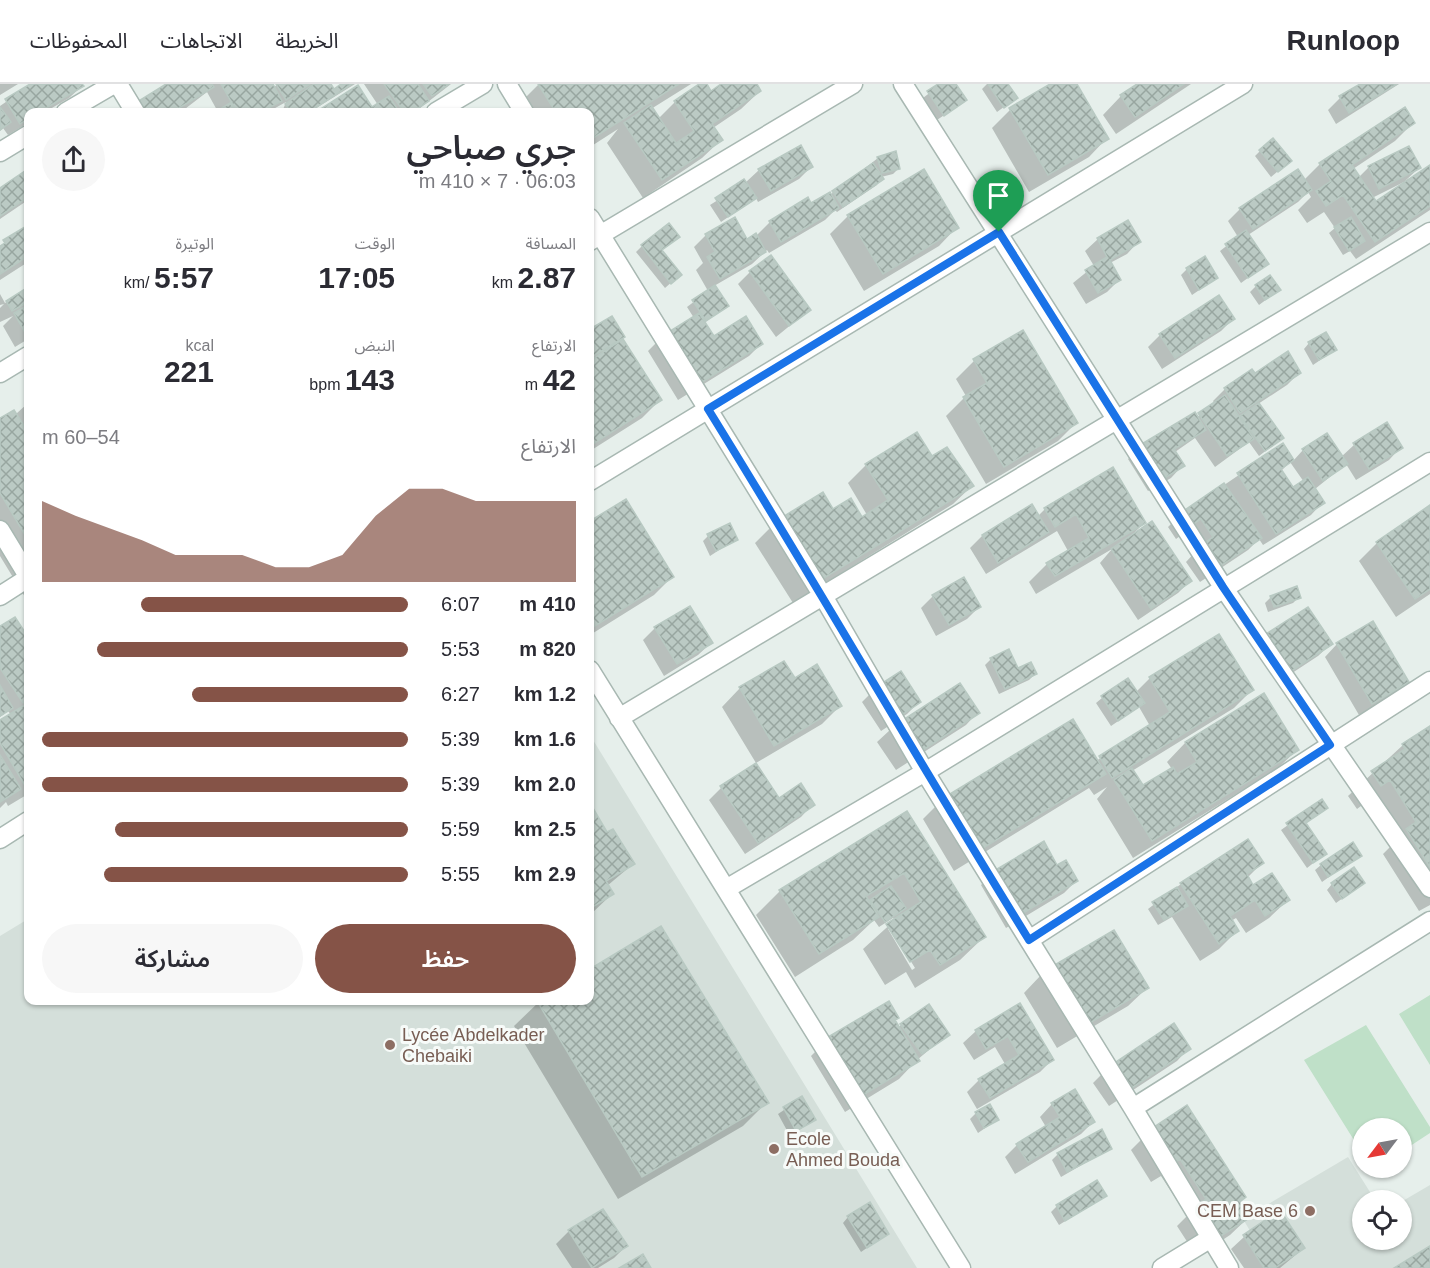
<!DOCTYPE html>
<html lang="ar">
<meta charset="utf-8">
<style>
:root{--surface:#fff;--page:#f7f7f7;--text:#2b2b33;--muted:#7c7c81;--line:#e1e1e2;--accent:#855347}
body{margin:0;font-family:Arial,"Noto Sans Arabic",sans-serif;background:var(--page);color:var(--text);direction:rtl;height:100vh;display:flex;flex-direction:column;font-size:22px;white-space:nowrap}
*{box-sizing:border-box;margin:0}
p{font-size:20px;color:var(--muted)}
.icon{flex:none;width:33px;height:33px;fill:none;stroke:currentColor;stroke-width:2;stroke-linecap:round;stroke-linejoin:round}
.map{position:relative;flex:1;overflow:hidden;direction:ltr}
.drawer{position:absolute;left:24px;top:24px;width:570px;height:897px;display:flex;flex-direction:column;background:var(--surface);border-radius:12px;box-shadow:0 2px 4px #0004;direction:rtl}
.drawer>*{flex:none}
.needle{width:39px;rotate:238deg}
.buttons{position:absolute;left:1352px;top:1034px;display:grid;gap:12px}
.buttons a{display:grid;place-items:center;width:60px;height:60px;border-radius:50%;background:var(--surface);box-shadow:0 2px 4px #0004;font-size:30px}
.pin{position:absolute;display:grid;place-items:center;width:51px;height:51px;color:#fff;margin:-62px -26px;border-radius:50% 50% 50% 0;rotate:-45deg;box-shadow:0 0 6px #0007}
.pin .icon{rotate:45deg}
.round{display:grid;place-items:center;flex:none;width:63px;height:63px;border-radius:32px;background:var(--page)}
.summary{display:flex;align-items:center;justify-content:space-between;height:102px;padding:0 18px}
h1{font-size:33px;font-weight:600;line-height:45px}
.stats{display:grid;grid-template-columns:repeat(3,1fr);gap:9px;height:102px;padding:6px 18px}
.stats div{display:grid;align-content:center}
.stats b{font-size:30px;font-weight:600}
.stats small{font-size:16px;font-weight:400}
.stats p{font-size:16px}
.chart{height:168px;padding:12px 18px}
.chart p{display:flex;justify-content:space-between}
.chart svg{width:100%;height:108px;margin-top:6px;fill:var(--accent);opacity:.7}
.button{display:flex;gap:12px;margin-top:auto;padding:12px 18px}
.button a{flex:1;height:69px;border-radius:36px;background:var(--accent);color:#fff;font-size:24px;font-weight:600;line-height:69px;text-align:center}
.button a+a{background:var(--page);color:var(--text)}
ul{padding:0 18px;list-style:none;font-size:20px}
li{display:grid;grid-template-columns:96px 72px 1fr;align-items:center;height:45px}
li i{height:15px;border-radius:8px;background:var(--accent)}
header{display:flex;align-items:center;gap:36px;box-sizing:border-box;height:84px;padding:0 30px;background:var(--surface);border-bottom:2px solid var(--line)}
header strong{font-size:28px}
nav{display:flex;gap:33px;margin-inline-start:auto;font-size:21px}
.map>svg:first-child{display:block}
.built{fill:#d4dfda}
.park{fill:#bfe0c8}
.shadow{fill:#0003;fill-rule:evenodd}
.building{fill:url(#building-cross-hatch);stroke:#b8c9c2;stroke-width:1.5}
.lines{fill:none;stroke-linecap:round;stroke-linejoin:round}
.minor-casing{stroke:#a8b8b2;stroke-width:21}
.minor{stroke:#fff;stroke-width:18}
.route-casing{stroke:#fff;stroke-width:12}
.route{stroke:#1a73e8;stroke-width:8}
.education-dot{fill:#8d6e63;stroke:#f7fbf9;stroke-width:2}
.labels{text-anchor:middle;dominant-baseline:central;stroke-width:6;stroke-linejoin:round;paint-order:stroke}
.education-label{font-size:18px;fill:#785e54;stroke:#f7fbf9;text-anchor:start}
</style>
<header>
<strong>Runloop</strong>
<nav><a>الخريطة</a><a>الاتجاهات</a><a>المحفوظات</a></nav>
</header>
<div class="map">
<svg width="1430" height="1184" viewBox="0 0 1430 1184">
<defs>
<pattern id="building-cross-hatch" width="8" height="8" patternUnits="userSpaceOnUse" patternTransform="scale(1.5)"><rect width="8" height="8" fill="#bbcac4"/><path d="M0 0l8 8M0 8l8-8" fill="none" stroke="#98a6a0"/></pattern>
</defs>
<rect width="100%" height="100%" fill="#e6efeb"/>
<path class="built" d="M590 651 917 1184H0V852L28 835V916H590Z
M1348 1073 1375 1116H1362V1155H1401V1118L1430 1101V1184H1272L1243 1135Z"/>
<path class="park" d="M1430 911V981L1399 930Z
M1366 941 1430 1043V1049L1401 1068V1044H1362V1069L1304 976Z"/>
<path class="shadow" d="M0 0H18L0 11Z
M32 0 82 2 69 14 45 28H28V39L8 51 3 44 0 47V22Z
M169 0H271L273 4 278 0H329L334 7 344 0H355L310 28H282L286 18 268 28H218L207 8 181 28H126Z
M364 0H451L415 28H319L358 3 372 25 378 21Z
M539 0H691L651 25 658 35 675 18 702 0H705L711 9 724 0H755L760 7 741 25 713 44 721 56 702 74 643 114 607 59 618 45 590 63V28H517L515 24Z
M941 0H954L959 21 937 36 923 14Z
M987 0H1006L1016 14 997 28 982 5Z
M1053 0H1075L1107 54 1089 73 1029 108 992 44 1010 26Z
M1139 0H1191L1116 50 1103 31 1121 12Z
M1363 0H1399L1336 40 1328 26 1340 14Z
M1404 25 1413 39 1395 57 1353 85 1359 93 1368 84 1409 64 1419 84 1405 97 1430 83V126L1356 175 1350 167 1343 171 1329 149 1335 144 1324 128 1307 139 1298 126 1311 113 1308 108 1298 118 1248 151 1267 180 1241 199 1220 167 1238 153 1228 137 1240 125 1304 96 1320 80ZM1404 98 1405 100 1376 119 1372 114Z
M1260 67 1284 82 1271 93 1255 72Z
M878 74 899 84 893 90 881 93 877 101 837 128 835 126 825 136 769 169 767 166 752 180 714 202 727 222 704 239 713 254 761 260 749 272 678 316 648 267 660 255 694 234 687 223 708 207 696 186 703 179 694 163 706 151 746 157 756 152 770 138 807 115 811 121 830 111Z
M811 83 799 95 758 118 756 114 721 138 710 121 745 99 759 86Z
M28 87V116L0 135V106Z
M848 132 957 143 939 162 864 207 830 150Z
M28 143V178L0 196V162Z
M1098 155 1139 157 1127 170 1110 179 1119 196 1107 208 1086 220 1073 199 1094 182 1085 167Z
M642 162 661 167 674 196 665 204 636 168Z
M1187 185 1217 194 1192 211 1181 191Z
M750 188 809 226 776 253 738 200Z
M1256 202 1279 206 1259 221 1250 208Z
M28 205V255L15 263 3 242 13 232 0 238V224L4 220 0 221V210L5 219Z
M611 234 623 252 615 261 660 316 642 334 590 367V247Z
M1233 235 1221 247 1162 285 1148 263 1160 251Z
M1309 259 1335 266 1313 281 1304 265Z
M974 277 1076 339 1058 357 986 400 946 332 966 312 956 295Z
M1299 289 1287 301 1258 320 1282 354 1276 359 1259 372 1249 358 1215 383 1195 354 1175 368 1183 381 1171 394 1148 407 1128 375 1141 362 1197 333 1215 320 1213 317 1225 305 1254 291Z
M28 319V518L0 472V336L16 330Z
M1387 340 1401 363 1389 376 1356 396 1346 380 1315 405 1323 418 1311 431 1263 461 1259 455 1248 466 1200 498 1186 478 1198 465 1188 446 1176 455 1168 443 1180 431 1283 361 1293 377 1303 366 1341 373 1354 361ZM1290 378 1304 398 1292 405 1281 387Z
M931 374 972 402 953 420 793 519 755 459 774 440 832 427 861 435 867 431 848 399 866 381Z
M626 417 672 493 654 511 590 551V439Z
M1032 422 1038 432 1045 425 1145 438 1131 452 1190 497 1178 509 1138 536 1100 479 1112 465 1036 510 1029 498 1047 480 1068 467 1057 447 986 490 970 464 982 452Z
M1430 423V510L1396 533 1359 477 1377 459Z
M708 452 736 455 710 472 703 457Z
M933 512 979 523 967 535 936 552 921 524Z
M1271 513H1299L1293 519 1268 528 1265 519Z
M15 535 28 556V710L8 722 6 718 0 724V638L11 631 8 627 0 633V544Z
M655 544 711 559 698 571 664 592 643 556Z
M1331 560 1318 572 1277 599 1255 564Z
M1337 560 1408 597 1395 610 1359 631 1325 573Z
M991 575 1017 586 1035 590 1029 596 999 610 985 581Z
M1150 594 1252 606 1234 624 1132 687 1143 703 1172 685 1167 678 1185 659 1263 611 1297 666 1278 684 1133 774 1097 715 1107 703 1094 711 1089 704 954 787 923 735 941 717 1096 677 1150 642 1139 623 1111 642 1096 619 1102 614 1136 608Z
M794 596 840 622 822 640 756 679 722 623 740 604Z
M960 601 978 628 966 641 896 686 877 658 890 646Z
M874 606 920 617 907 630 881 647 862 618Z
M1430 644V821L1419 827 1383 770 1392 761 1365 719 1357 725 1348 712 1403 661Z
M721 704 813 720 801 733 745 770 709 716Z
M1322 717 1326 724 1305 740 1325 770 1307 784 1281 746Z
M590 722 606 750 633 780 607 802 612 810 590 831Z
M907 729 984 853 960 876 915 904 906 888 885 901 863 865 895 836 893 834 879 843 874 836 853 856 795 893 756 831 780 807ZM888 845H891L915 884 912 886Z
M1360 771 1322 798 1315 786 1321 781Z
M1262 779 1247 794 1253 803 1288 816 1269 834 1246 849 1236 834 1231 837 1237 847 1219 865 1200 877 1172 833 1158 841 1148 825 1181 800Z
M1057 783 1076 797 1064 809 1006 844 981 801 993 789Z
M1332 800 1357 804 1336 819 1327 806Z
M661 844 767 1018 743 1042 618 1115 514 942 541 916H590V887Z
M1042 890 1147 904 1128 922 1057 964 1024 909Z
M1019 921 1052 976 1040 988 977 1025 967 1008 979 996 1005 980 995 963 974 976 963 959 976 947Z
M894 937 898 944 901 941 948 950 917 976 899 995 845 1028 811 972 829 954Z
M1189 964 1177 977 1109 1022 1093 999 1105 987Z
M802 1014 814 1036 790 1052 778 1030Z
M1052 1020 1093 1038 1081 1050 1015 1090 1005 1073 1017 1061 1046 1043 1040 1033Z
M976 1029 997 1036 978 1049 970 1035Z
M1149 1048 1249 1133 1230 1151 1197 1173 1177 1142 1187 1132 1161 1092 1151 1098 1131 1066Z
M1111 1064 1061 1093 1052 1076 1058 1070Z
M1105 1112 1059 1141 1051 1128 1057 1122Z
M603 1127 626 1162 614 1174 598 1184H572L556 1160 569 1147Z
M1280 1128 1304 1164 1280 1184H1244L1231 1165 1244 1153Z
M848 1133 887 1150 861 1168 843 1139Z"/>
<path class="building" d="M30 0H82L84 2 39 28H28V35L20 40 5 15Z
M166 0H212L214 3 179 24 182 28H132L129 23Z
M221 0H273L282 17 261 28H237Z
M276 0H310L286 16Z
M314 0H331L334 5 341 0H352L309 28H291L285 20Z
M384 0H418L429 17 412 28H404Z
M423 0H449L432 12Z
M538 0H679L590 56V28L555 27Z
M699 0H707L711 7 721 0H757L761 7 712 40 723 56 662 96 624 39 651 21 676 59 694 47 674 17Z
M938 0H956L967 16 944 32 927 7Z
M988 0H1008L1018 14 1004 24Z
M1050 0H1077L1109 55 1048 91 1009 24Z
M1137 0H1184L1135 33 1120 11Z
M1360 0H1397L1349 29 1339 12Z
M358 1 372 23 389 12 398 26 316 28Z
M230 19 236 28H215Z
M0 23 11 38 0 46Z
M1405 23 1415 39 1352 81 1376 117 1430 81V122L1375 158 1343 111 1326 122 1316 107 1331 97 1319 79Z
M1273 54 1292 77 1278 88 1259 66Z
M801 61 813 83 771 107 758 85Z
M1409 62 1421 84 1379 105 1368 82Z
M896 67 900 85 882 89 877 73Z
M873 79 884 95 843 123 832 107Z
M28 85V113L0 132V104Z
M924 85 959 144 883 190 847 131Z
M1298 85 1312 106 1253 145 1239 124Z
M744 95 757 114 728 133 715 114Z
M830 108 839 124 781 158 769 137 808 113 811 119Z
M735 133 747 155 756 149 766 168 720 195 707 173 715 168 705 150Z
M1351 133 1365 157 1349 167 1334 143Z
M1128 136 1141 158 1110 176 1121 196 1098 209 1085 186 1107 173 1097 154Z
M669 139 680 153 662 166 682 191 671 200 641 161Z
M28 141V172L0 190V162L5 159 3 156Z
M1246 146 1269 180 1248 194 1225 160Z
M771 171 811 226 789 242 749 187Z
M1205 172 1218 194 1199 206 1186 184Z
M1270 191 1281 206 1265 216 1255 201Z
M715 201 729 222 706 237 692 216Z
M28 203V218L12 227 6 217Z
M1219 211 1235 235 1175 274 1159 250Z
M28 221V251L27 252 14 229Z
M699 229 714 252 746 232 763 260 691 305 659 254Z
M612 232 625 253 590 274V245Z
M1023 246 1078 339 1004 383 963 313 987 299 973 275Z
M1326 248 1337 266 1319 276 1308 258Z
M623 255 662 316 590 362V277Z
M1288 267 1301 289 1240 329 1224 304 1252 285 1255 289Z
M1225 311 1254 355 1227 372 1198 329Z
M1259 319 1284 354 1265 367 1240 332Z
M14 326 28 348V456L0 409V334Z
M1195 328 1206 346 1174 365 1185 382 1161 396 1140 361Z
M1387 338 1403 364 1369 385 1353 359Z
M917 348 932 372 947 363 974 402 811 502 773 439 823 408 833 425 851 414 862 433 888 416 865 380Z
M1327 349 1348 380 1323 397 1302 365Z
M1283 359 1294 376 1281 385 1293 403 1308 393 1325 419 1276 450 1237 389Z
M1113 383 1146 439 1055 492 1046 479 1089 454 1076 430 1055 443 1044 424Z
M1224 399 1262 454 1213 487 1197 464 1213 453 1201 435 1189 443 1179 430Z
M626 415 674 493 590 545V437Z
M1032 420 1049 448 998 479 982 451Z
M1430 421V505L1415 515 1376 458Z
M1152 437 1192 497 1151 525 1111 465Z
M730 439 738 456 716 467 707 450Z
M964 493 981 523 949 541 932 511Z
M1297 502 1301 514 1274 523 1270 512Z
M690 522 713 559 677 580 654 543Z
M1308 523 1333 560 1290 588 1266 550Z
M15 533 28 553V615L23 619 0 584V542Z
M1373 537 1409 598 1372 620 1336 559Z
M1219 550 1254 606 1112 694 1099 672 1170 628 1149 593Z
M1009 565 1018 584 1031 578 1037 590 1005 605 990 574Z
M784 577 795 594 817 580 842 622 774 662 739 603Z
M901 587 921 618 894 636 873 605Z
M1128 594 1145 619 1118 637 1101 612Z
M960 599 980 629 909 675 889 645Z
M0 601 13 624 0 632Z
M1264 609 1299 666 1152 757 1114 696 1132 684 1143 701 1173 683 1177 690 1197 678 1185 658Z
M28 619V704L27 705 0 659V636Z
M1073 635 1106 690 973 770 940 716Z
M1430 642V783L1406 745 1416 738 1390 696 1381 702 1371 687 1405 665 1402 660Z
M0 671 21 705 0 718Z
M756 679 779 714 801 699 815 721 758 759 720 702Z
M1322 715 1328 724 1306 739 1327 770 1313 779 1286 739Z
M590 719 607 748 613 745 635 780 606 797 614 810 591 824Z
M907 727 986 853 940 881 930 866 910 878 886 840 921 818 904 789 866 812 879 833 819 870 779 806Z
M1248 755 1264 779 1247 790 1253 801 1272 789 1290 816 1265 832 1255 816 1230 832 1239 847 1219 860 1180 799Z
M1044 757 1057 781 1066 776 1078 797 1018 832 992 788Z
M1353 758 1362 772 1328 793 1320 780Z
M1354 783 1365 799 1342 815 1331 799Z
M891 802 906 824 885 838 870 816Z
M1177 803 1188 822 1164 836 1152 818Z
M661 842 769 1019 642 1093 537 917 590 916V885Z
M1114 846 1149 904 1076 947 1041 889Z
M889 917 899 934 895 936 920 977 863 1011 828 953Z
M1020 919 1054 976 990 1014 978 995 1019 971 1008 952 986 965 975 946Z
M929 920 950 951 922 970 900 940Z
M1174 939 1191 965 1121 1011 1104 986Z
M1075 1005 1095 1038 1028 1078 1016 1060 1060 1033 1051 1019Z
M802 1012 816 1036 796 1047 783 1023Z
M990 1020 999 1036 984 1044 975 1028Z
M1187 1021 1246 1113 1241 1117 1251 1133 1216 1155 1195 1123 1206 1115 1180 1075 1170 1081 1148 1047Z
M1102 1045 1112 1065 1067 1088 1057 1069Z
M1097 1096 1107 1112 1065 1137 1056 1121Z
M870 1118 889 1150 867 1164 847 1132Z
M603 1125 628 1162 592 1184 568 1146Z
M1280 1126 1305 1164 1275 1184H1264L1243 1151Z
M1430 1162V1184H1394Z
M643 1170 651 1184H619Z"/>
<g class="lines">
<g class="minor-casing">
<path id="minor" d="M118 0 135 28
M507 0 524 28
M903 0 1223 503 1430 804
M66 28 114 0
M436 28 483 0
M0 68 28 51
M590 134 823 512 925 688 1133 1024 1229 1184
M590 157 853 0
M0 289 28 272
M590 397 1243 0
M0 446 28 492
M0 512 28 494
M590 586 961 1184
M619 634 1430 148
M0 755 28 737
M726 805 925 688 1430 378
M1029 856 1430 597
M1133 1024 1430 837
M1162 1184 1211 1154"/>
</g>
<use href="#minor" class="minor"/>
</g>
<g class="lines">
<g class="route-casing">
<path id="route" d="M999 148 1223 503 1330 661 1029 856C920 680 817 501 708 325Z"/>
</g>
<use href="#route" class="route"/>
</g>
<g class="education-dot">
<circle cx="390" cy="961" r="6"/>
<circle cx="774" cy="1065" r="6"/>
<circle cx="1310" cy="1127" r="6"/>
</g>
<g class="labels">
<g class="education-label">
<text x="402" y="951">Lycée Abdelkader<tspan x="402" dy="21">Chebaiki</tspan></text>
<text x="786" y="1055">Ecole<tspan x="786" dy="21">Ahmed Bouda</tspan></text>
<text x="1298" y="1127" text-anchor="end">CEM Base 6</text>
</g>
</g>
</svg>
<div class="buttons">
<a><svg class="needle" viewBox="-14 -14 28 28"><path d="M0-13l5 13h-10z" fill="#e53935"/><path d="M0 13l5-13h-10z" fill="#7c7c81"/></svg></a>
<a><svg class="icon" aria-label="locate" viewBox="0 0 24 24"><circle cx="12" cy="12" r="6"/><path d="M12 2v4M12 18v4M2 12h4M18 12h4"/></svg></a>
</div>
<div class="pin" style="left:999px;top:148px;background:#1e9e55"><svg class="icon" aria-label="arrive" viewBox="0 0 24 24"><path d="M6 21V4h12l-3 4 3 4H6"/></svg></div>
<section class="drawer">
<div class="summary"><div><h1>جري صباحي</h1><p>06:03 · 7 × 410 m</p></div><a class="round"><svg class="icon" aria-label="share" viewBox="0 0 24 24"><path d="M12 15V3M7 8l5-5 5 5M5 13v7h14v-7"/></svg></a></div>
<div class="stats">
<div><p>المسافة</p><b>2.87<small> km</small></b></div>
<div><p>الوقت</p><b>17:05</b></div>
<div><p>الوتيرة</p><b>5:57<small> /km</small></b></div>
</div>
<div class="stats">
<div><p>الارتفاع</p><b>42<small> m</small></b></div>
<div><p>النبض</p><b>143<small> bpm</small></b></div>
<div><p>kcal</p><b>221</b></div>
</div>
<div class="chart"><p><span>الارتفاع</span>54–60 m</p>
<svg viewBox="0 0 160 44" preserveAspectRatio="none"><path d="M0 44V11L10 17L20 22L30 27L40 33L50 33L60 33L70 38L80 38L90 33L100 17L110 6L120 6L130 11L140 11L150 11L160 11V44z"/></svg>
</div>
<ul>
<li><b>410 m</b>6:07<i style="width:73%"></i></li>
<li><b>820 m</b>5:53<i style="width:85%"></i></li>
<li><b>1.2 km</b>6:27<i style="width:59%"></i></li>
<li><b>1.6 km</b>5:39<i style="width:100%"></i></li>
<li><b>2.0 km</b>5:39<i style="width:100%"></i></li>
<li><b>2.5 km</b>5:59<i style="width:80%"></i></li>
<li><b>2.9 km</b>5:55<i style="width:83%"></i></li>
</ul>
<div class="button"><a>حفظ</a><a>مشاركة</a></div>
</section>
</div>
